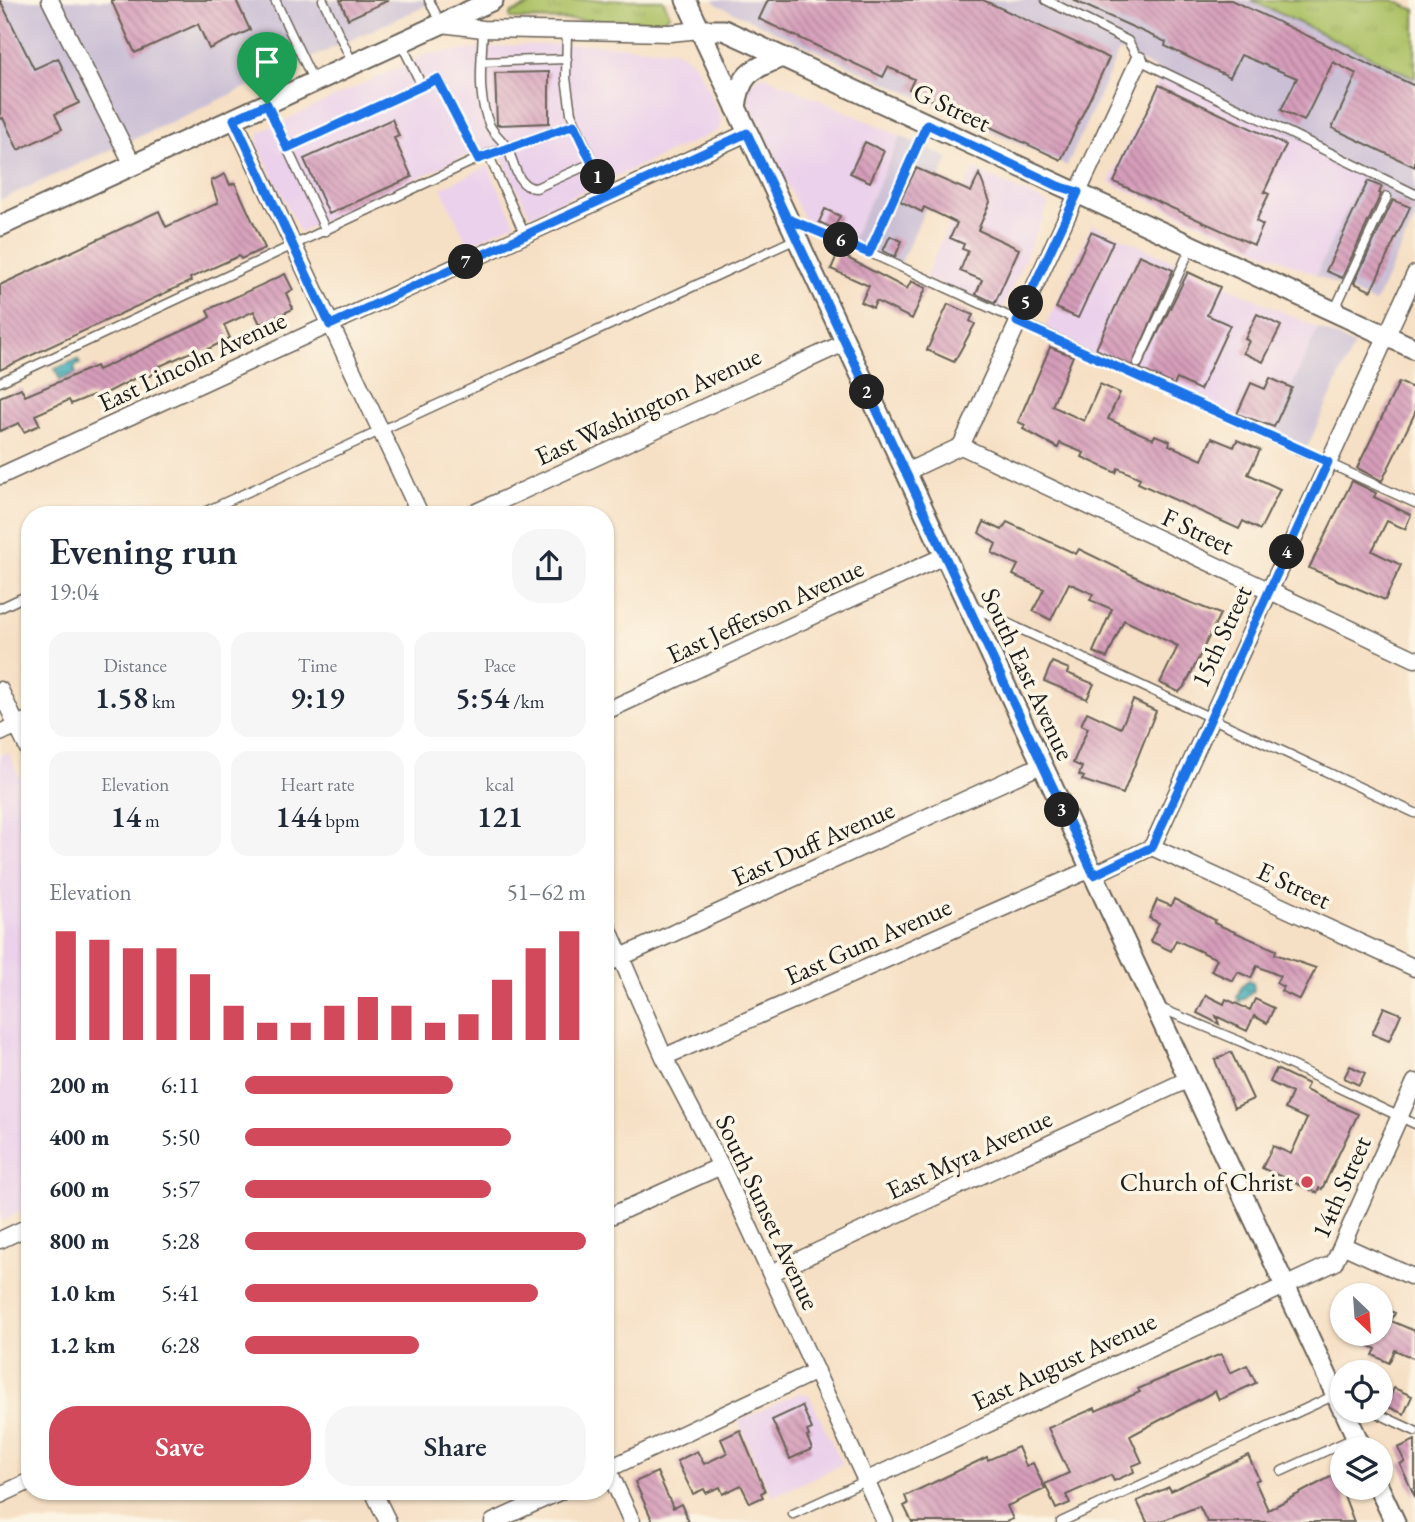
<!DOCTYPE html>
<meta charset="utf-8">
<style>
:root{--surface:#fff;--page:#f6f6f7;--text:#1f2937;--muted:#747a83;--accent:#d1495b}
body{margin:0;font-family:"EB Garamond",serif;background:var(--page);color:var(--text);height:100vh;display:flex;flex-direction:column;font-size:26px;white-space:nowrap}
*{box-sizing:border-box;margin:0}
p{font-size:23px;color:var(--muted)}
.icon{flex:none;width:38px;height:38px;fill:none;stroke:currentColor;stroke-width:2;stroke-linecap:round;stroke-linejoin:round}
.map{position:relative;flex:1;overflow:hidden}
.details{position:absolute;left:21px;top:506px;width:593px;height:994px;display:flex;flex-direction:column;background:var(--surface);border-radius:28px;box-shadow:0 2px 5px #0004}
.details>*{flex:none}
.needle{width:46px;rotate:155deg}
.fabs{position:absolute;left:1330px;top:1283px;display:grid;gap:14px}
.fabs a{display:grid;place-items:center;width:63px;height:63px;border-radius:50%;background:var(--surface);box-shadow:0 2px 5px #0004;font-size:35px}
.pin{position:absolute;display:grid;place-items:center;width:60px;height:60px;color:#fff;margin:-72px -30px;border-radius:50% 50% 50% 0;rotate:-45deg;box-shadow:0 0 7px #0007}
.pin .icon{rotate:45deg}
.km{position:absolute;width:35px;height:35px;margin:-18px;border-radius:50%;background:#222;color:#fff;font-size:19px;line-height:35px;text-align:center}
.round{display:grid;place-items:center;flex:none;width:74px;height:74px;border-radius:28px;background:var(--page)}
.overview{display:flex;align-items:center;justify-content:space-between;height:119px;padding:0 28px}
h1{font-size:38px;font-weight:600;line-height:52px}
.metrics{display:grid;grid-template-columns:repeat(3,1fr);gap:10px;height:119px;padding:7px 28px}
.metrics div{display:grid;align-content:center;border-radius:18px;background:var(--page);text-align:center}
.metrics b{font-size:30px;font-weight:600}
.metrics small{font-size:19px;font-weight:400}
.metrics p{font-size:19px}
.chart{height:196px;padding:14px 28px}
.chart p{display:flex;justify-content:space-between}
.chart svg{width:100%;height:126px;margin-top:7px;stroke:var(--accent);stroke-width:6}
.action{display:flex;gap:14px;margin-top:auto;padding:14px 28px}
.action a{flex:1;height:80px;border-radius:28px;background:var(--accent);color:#fff;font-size:28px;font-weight:600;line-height:80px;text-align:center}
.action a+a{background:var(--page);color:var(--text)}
ul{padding:0 28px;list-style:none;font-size:23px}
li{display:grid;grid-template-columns:112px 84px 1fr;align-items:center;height:52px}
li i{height:18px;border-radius:9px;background:var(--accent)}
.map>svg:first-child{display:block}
.built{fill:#ebd1eb}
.industrial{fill:#cbbfd5}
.park{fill:url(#park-tufts);stroke:#646e40;stroke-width:2}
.water{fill:url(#water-waves);stroke:#2c646a;stroke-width:2}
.building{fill:url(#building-back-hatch)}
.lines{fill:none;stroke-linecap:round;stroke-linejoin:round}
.service-casing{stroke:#686157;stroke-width:11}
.minor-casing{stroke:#686157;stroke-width:19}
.tertiary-casing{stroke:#686157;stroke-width:23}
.service{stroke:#fff;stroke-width:8}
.minor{stroke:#fff;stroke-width:16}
.tertiary{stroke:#fff;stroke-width:19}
.route-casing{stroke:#fff;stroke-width:14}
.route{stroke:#1a73e8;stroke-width:9}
.poi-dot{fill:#d1495b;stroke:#fcf5e5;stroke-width:2.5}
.labels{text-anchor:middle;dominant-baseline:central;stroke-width:7;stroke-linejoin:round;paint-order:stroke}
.street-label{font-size:26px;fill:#1c1c1c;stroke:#fcf5e5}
.poi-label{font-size:26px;fill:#1c1c1c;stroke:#fcf5e5;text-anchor:end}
</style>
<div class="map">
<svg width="1415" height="1522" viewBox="0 0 1415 1522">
<defs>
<pattern id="park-tufts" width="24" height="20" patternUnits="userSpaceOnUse" patternTransform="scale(1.75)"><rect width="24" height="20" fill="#acc165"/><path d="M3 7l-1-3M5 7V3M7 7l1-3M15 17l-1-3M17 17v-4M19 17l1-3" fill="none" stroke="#93a557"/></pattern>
<pattern id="water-waves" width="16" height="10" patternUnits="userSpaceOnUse" patternTransform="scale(1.75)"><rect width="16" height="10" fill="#3babb7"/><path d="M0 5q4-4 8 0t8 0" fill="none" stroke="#318a94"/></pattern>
<pattern id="building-back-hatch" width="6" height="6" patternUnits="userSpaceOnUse" patternTransform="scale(1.75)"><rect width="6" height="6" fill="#d69dba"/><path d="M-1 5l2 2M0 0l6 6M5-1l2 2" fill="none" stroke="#ad7f96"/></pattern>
</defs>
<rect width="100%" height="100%" fill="#fcf5e5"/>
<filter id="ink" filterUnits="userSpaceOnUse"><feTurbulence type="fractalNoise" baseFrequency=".0143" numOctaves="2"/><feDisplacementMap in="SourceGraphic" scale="14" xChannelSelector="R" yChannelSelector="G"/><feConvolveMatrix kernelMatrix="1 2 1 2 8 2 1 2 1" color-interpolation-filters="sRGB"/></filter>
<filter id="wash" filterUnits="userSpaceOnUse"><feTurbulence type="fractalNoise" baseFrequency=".00686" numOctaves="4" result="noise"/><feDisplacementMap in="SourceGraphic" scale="28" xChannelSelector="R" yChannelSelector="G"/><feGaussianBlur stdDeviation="1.57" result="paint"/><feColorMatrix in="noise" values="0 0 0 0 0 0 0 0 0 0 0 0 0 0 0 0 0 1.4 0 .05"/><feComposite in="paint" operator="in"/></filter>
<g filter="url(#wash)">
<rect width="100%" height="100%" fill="#f6e0c5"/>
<path class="built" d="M591 44 674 50 687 57 697 67 722 120 719 130 530 215 500 155 483 148 300 232 257 143 260 132 427 54 518 45Z
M1162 72 1366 171 1316 275 1109 182Z
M762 75 901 136 850 244 807 226 749 103 748 85Z
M488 166 515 223 468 245 441 188Z
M973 169 1049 204 1000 314 925 278Z
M1092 224 1318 328 1270 436 1042 333Z
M8 752 30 799V1208L0 1222V755Z
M799 1393 809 1395 842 1464 772 1497 738 1421Z"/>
<path class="industrial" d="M0 0H438L0 200Z
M713 0H1251L1415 78V218L1375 303 1316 275 1365 171 1119 51 1067 166 718 5Z
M901 136 949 158 899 266 850 244Z
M1318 328 1354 345 1305 452 1270 436Z"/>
<path class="park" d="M541 0H663L670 15 662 21 510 19V14Z
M1251 0H1393L1415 10V78Z"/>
<path class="water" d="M78 359 80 364 74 367 76 373 60 380 55 369Z
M1249 980 1253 983 1254 991 1239 1002 1237 997 1242 985Z"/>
<g id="blocks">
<path class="building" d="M0 0 34 69 58 58 79 103 55 114 62 129 18 150 3 118 0 119Z
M111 0H236L250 30 209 49 198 24 135 53Z
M340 0H389L348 19Z
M768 0H983L1109 58 1061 160 909 89 914 79 888 67 883 77 759 19Z
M1073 0H1231L1415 86V167L1332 128 1357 74 1333 62 1304 121 1281 110 1297 78 1241 55 1230 77 1165 46 1166 42Z
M549 72V123L497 125 495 73Z
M1159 85 1286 145 1264 192 1269 194 1256 221 1263 225 1254 245 1114 182Z
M392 119 399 136 394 138 412 177 329 214 304 159Z
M865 142 884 151 870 182 850 173Z
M916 168 971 192 979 174 990 202 978 230 1019 249 995 303 976 294 982 280 960 271 968 251 962 249 964 244 950 238 957 223 924 207 922 212 900 201Z
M225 174 230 185 235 183 265 248 241 259 239 256 190 278 191 281 0 370V285L159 211 166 227 218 203 211 181Z
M1368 181 1382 187 1379 193 1381 194 1342 278 1326 271Z
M1393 200 1410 207 1371 291 1354 283Z
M825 209 840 216 834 229 819 222Z
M1091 232 1113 242 1078 318 1056 308Z
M890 236 902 241 895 257 883 251Z
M838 253 907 289 911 281 926 288 912 319 876 301 873 308 861 302 869 286 831 269Z
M1139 255 1173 270 1132 366 1096 349Z
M1188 272 1220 287 1207 315 1230 325 1200 390 1177 379 1174 385 1140 369Z
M285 274 293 290 286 293 293 309 260 324 254 311 224 325 230 338 210 348 198 353 193 351 160 366 162 370 149 376 145 373 95 399 93 395 71 404 69 400 35 415 40 425 24 432 19 423 0 431V397L21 388 25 396 96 366 98 370 204 321 210 317 207 310Z
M948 304 973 315 970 321 975 324 954 362 927 350Z
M1257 314 1281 326 1263 362 1243 353 1249 341 1245 339Z
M1050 347 1073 356 1052 406 1084 421 1100 384 1120 393 1108 419 1153 439 1155 435 1170 441 1169 445 1202 460 1212 438 1234 447 1237 440 1260 450 1248 474 1280 489 1260 530 1243 521 1239 529 1138 483 1140 478 1118 468 1116 473 1082 457 1084 453 1060 443 1058 448 1023 429 1025 425 1018 422Z
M1270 378 1292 388 1274 427 1237 414 1251 383 1265 389Z
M1399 382 1415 389V413L1382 481 1357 468Z
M1352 481 1376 493 1374 497 1411 515 1405 529 1387 521 1372 551 1401 565 1385 600 1309 568Z
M984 522 1002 530 1007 522 1076 554 1079 549 1179 598 1220 614 1185 686 1179 692 1160 683 1178 646 1124 620 1107 658 1093 652 1112 609 1090 600 1093 594 1069 583 1051 620 1033 611 1044 589 1013 575 1018 565 992 553 996 544 979 533Z
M1052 662 1069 669 1067 673 1094 684 1087 699 1044 681Z
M1133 700 1156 711 1123 794 1082 780 1084 777 1079 775 1082 767 1073 763 1088 728 1081 725 1087 712 1121 728Z
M1174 899 1215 920 1214 923 1276 950 1275 954 1316 968 1300 1000 1281 991 1283 987 1276 983 1280 976 1257 966 1251 978 1238 972 1233 981 1211 971 1217 959 1176 940 1171 951 1150 941 1159 923 1149 918 1157 900 1171 906Z
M1206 995 1224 1004 1226 999 1250 1010 1255 999 1274 1008 1267 1023 1254 1016 1247 1031 1216 1016 1219 1024 1197 1013Z
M1384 1007 1401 1014 1389 1041 1372 1034Z
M1231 1052 1253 1099 1234 1108 1215 1060Z
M1350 1066 1365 1073 1359 1085 1344 1078Z
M1276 1069 1308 1084 1305 1090 1358 1114 1322 1189 1319 1188 1317 1193 1262 1168 1273 1146 1291 1154 1307 1119 1285 1109 1292 1093 1270 1082Z
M1381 1307 1395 1313 1391 1321 1415 1331V1359L1395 1350 1389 1363 1373 1355 1376 1349 1364 1343 1368 1334H1381Z
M1221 1354 1230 1373 1247 1365 1256 1383 1219 1400 1215 1391 1130 1436 1142 1462 1132 1466 1134 1472 1114 1481 1111 1475 1066 1495 1070 1503 1056 1509 1045 1484 1069 1473 1048 1428 1095 1408 1096 1411 1140 1392 1138 1389 1154 1382Z
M1394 1388 1412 1396 1404 1414 1386 1406Z
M802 1406 812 1429 807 1431 809 1436 807 1437 812 1449 790 1459 772 1420Z
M740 1430 765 1491 761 1493 763 1497 750 1503 741 1485 723 1494 720 1487 706 1493 704 1489 693 1494 677 1461 697 1451 704 1464 727 1453 721 1439Z
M1415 1440V1497L1400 1464 1405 1462 1398 1448Z
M1018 1447 1026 1466 1033 1463 1045 1489 1007 1506 1013 1519 1006 1522H912L904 1506 908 1504 905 1496 987 1457 988 1460Z
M1248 1455 1259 1479 1255 1481 1268 1510 1336 1474 1354 1522H1207L1199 1506 1159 1522H1147L1137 1501 1169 1487 1171 1491Z
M657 1472 673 1508 681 1504 689 1522H653L635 1482Z"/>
</g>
</g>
<g filter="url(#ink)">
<use href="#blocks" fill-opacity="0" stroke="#686157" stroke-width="2"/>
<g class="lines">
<g class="service-casing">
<path id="service" d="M275 0 314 82
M323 0 353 64
M429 0 441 24
M1046 0 1128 41 1139 60 1415 194
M483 29C482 62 476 95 490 126 495 136 505 141 509 152 515 166 518 188 536 188L592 163
M567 30 566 78 571 113 608 197
M401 43 422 86
M482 62 567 59
M267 104 287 148
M488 154 574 125
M793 221 877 256 1415 503
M326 231 287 148 437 79 478 159
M869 253 927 124
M1334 311 1387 197
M1138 363 1192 245
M0 382 488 154 525 235
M200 514 796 239
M973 607 1415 813
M0 608 30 594
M1160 1008 1244 1043 1415 1124
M1370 1410 1415 1431
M1282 1471 1356 1437
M793 1514 865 1481
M1061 1522 1335 1395"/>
</g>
<g class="minor-casing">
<path id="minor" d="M50 0 133 165
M441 24 483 29 670 33 700 30
M234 119 420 514
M961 446 1415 659
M906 472 961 446 1139 60
M0 476 747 133
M472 514 844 343
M0 690 30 753
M606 711 944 556
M0 733 30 719
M1152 847 1415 968
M1093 875 1152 847 1415 274
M606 923 664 1057 721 1166 885 1522
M606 964 1041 765
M664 1057 1091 869
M606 1218 721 1166
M0 1240 30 1226
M1342 1245 1415 1278
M771 1273 1189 1079
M608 1469 632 1522
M606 1470 816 1371
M865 1481 1334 1263 1415 1082
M373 1491 388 1522
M0 1495 30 1481
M493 1522 561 1491"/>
</g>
<g class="tertiary-casing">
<path id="tertiary" d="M686 0 1342 1408
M700 30H724L1415 349
M736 108C740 73 751 70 782 57
M0 226 493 0
M1344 1410 1362 1449
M1379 1488 1395 1522"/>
</g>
<use href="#service" class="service"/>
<use href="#minor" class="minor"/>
<use href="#tertiary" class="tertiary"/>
</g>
</g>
<g class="lines" filter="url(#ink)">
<g class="route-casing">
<path id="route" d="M267 104 287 148 437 79 478 159 574 125 608 197 747 133 1094 875 1152 847 1328 462 1017 322 1078 192 1058 186 927 124 869 253 786 218 747 133 330 325 234 119 267 104"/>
</g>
<use href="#route" class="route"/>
</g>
<circle class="poi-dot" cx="1307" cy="1182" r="7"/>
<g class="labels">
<g class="street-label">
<text transform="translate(952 107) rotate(25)">G Street</text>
<text transform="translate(192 361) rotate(-25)">East Lincoln Avenue</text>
<text transform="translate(648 406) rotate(-25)">East Washington Avenue</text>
<text transform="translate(1198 531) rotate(25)">F Street</text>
<text transform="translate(765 611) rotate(-25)">East Jefferson Avenue</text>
<text transform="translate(1221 636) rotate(-65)">15th Street</text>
<text transform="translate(1028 674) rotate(65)">South East Avenue</text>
<text transform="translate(813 843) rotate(-24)">East Duff Avenue</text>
<text transform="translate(1294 885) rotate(25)">E Street</text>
<text transform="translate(868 941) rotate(-24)">East Gum Avenue</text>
<text transform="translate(969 1154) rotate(-25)">East Myra Avenue</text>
<text transform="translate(1341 1187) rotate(-66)">14th Street</text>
<text transform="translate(768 1212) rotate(65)">South Sunset Avenue</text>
<text transform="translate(1064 1361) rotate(-25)">East August Avenue</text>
</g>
<g class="poi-label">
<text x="1293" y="1182">Church of Christ</text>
</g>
</g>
</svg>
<div class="fabs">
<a><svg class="needle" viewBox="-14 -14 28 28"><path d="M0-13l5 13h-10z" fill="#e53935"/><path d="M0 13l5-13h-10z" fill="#747a83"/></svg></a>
<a><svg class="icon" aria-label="locate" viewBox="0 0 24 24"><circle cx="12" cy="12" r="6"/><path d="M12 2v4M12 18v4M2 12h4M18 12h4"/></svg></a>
<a><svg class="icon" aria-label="layers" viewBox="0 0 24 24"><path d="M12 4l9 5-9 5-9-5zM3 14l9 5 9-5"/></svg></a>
</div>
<div class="pin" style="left:267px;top:104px;background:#1e9e55"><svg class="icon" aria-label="arrive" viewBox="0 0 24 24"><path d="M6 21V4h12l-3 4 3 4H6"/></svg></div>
<b class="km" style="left:598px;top:177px">1</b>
<b class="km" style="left:867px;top:392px">2</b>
<b class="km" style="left:1062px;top:810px">3</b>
<b class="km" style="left:1287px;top:552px">4</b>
<b class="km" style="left:1026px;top:303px">5</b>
<b class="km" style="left:841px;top:240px">6</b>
<b class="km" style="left:466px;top:262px">7</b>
<section class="details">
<div class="overview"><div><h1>Evening run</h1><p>19:04</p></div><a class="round"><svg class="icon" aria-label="share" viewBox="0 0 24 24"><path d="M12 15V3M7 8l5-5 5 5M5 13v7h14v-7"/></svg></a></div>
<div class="metrics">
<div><p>Distance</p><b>1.58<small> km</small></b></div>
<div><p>Time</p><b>9:19</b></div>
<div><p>Pace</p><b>5:54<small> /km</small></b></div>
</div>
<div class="metrics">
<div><p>Elevation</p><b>14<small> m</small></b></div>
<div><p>Heart rate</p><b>144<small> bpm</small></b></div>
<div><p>kcal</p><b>121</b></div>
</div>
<div class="chart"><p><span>Elevation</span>51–62 m</p>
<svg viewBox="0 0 160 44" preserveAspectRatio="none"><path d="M5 44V6M15 44V9M25 44V12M35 44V12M45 44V21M55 44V32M65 44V38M75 44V38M85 44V32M95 44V29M105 44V32M115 44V38M125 44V35M135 44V23M145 44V12M155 44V6"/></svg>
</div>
<ul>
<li><b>200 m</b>6:11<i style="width:61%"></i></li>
<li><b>400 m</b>5:50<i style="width:78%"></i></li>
<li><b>600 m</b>5:57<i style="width:72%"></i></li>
<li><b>800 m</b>5:28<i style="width:100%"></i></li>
<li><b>1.0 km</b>5:41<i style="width:86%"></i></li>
<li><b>1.2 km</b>6:28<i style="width:51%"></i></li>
</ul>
<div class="action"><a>Save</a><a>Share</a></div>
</section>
</div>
